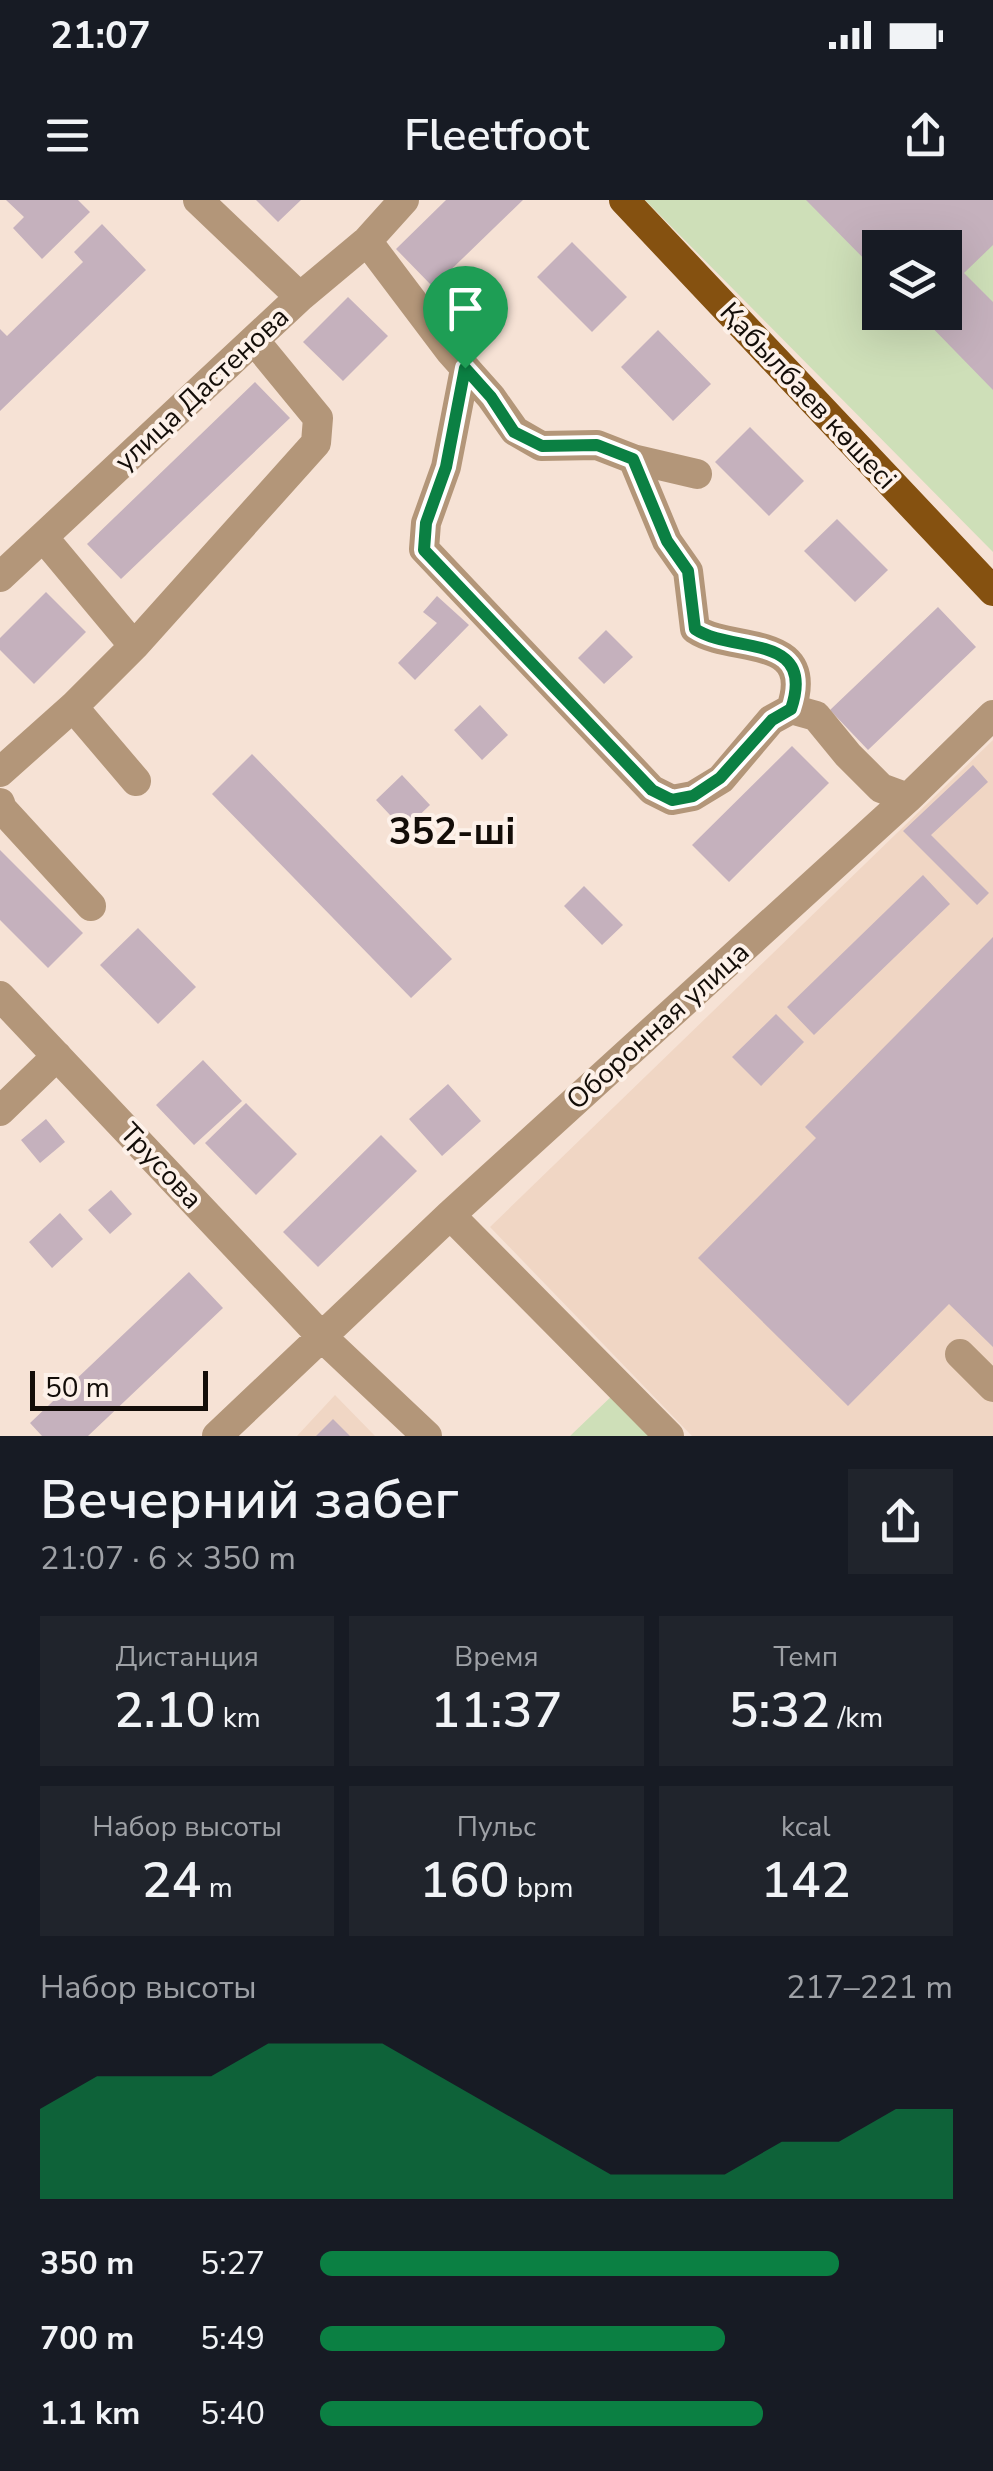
<!DOCTYPE html>
<html lang="ru">
<meta charset="utf-8">
<style>
:root{--surface:#171b24;--page:#20242c;--text:#f1f3f6;--muted:#9ea1a6;--accent:#0b8043}
body{margin:0;font-family:"Nunito Sans",sans-serif;background:var(--page);color:var(--text);height:100vh;display:flex;flex-direction:column;font-size:38px;white-space:nowrap}
*{box-sizing:border-box;margin:0}
p{font-size:32px;color:var(--muted)}
.icon{flex:none;width:55px;height:55px;fill:none;stroke:currentColor;stroke-width:2;stroke-linecap:round;stroke-linejoin:round}
.map{position:relative;height:1236px;overflow:hidden}
.drawer{display:flex;flex-direction:column;background:var(--surface);flex:1}
.drawer>*{flex:none}
.controls{position:absolute;left:862px;top:30px;display:grid;gap:20px}
.controls a{display:grid;place-items:center;width:100px;height:100px;border-radius:0px;background:var(--surface);box-shadow:0 10px 40px #0002;font-size:50px}
.scale{position:absolute;left:30px;bottom:25px;width:178px;box-sizing:border-box;padding-left:10px;border:5px solid #130d08;border-top:0;font-size:28px;line-height:35px;white-space:nowrap;color:#130d08;-webkit-text-stroke:8px #fdf1e9;paint-order:stroke}
.pin{position:absolute;display:grid;place-items:center;width:85px;height:85px;color:#fff;margin:-102px -42px;border-radius:50% 50% 50% 0;rotate:-45deg;box-shadow:0 0 10px #0007}
.pin .icon{rotate:45deg}
.round{display:grid;place-items:center;flex:none;width:105px;height:105px;border-radius:0px;background:var(--page)}
.headline{display:flex;align-items:center;justify-content:space-between;height:170px;padding:0 40px}
h1{font-size:55px;font-weight:600;line-height:75px}
.metrics{display:grid;grid-template-columns:repeat(3,1fr);gap:15px;height:170px;padding:10px 40px}
.metrics div{display:grid;align-content:center;border-radius:0px;background:var(--page);text-align:center}
.metrics b{font-size:50px;font-weight:600}
.metrics small{font-size:28px;font-weight:400}
.metrics p{font-size:28px}
.chart{height:280px;padding:20px 40px}
.chart p{display:flex;justify-content:space-between}
.chart svg{width:100%;height:180px;margin-top:10px;fill:var(--accent);opacity:.7}
ul{padding:0 40px;list-style:none;font-size:32px}
li{display:grid;grid-template-columns:160px 120px 1fr;align-items:center;height:75px}
li i{height:25px;border-radius:12px;background:var(--accent)}
.status{display:flex;justify-content:space-between;align-items:center;height:70px;padding:0 50px;background:var(--surface);direction:ltr}
.status svg{height:28px;fill:currentColor}
header{display:flex;justify-content:space-between;align-items:center;height:130px;padding:0 40px;background:var(--surface);font-size:45px;font-weight:600}
.map>svg:first-child{display:block}
.built{fill:#f0d6c4}
.green{fill:#cedfb8;fill-rule:evenodd}
.building{fill:#c5b1bd}
.lines{fill:none;stroke-linecap:round;stroke-linejoin:round}
.minor{stroke:#b39679;stroke-width:30}
.major{stroke:#855110;stroke-width:30}
.route-casing{stroke:#fff;stroke-width:20}
.route{stroke:#0b8043;stroke-width:12}
.labels{text-anchor:middle;dominant-baseline:central;stroke-width:8;stroke-linejoin:round;paint-order:stroke}
.street-label{font-size:28px;fill:#130d08;stroke:#fdf1e9}
.district-label{font-size:38px;font-weight:bold;fill:#130d08;stroke:#fdf1e9}
</style>
<div class="status"><b>21:07</b><svg viewBox="0 0 49 12"><path d="M0 12V9h3v3zM5 12V6h3v6zM10 12V3h3v9zM15 12V0h3v12zM26 1h20v11H26zM47 4h2v5h-2z"/></svg></div>
<header><svg class="icon" aria-label="menu" viewBox="0 0 24 24"><path d="M4 6h16M4 12h16M4 18h16"/></svg>Fleetfoot<svg class="icon" aria-label="share" viewBox="0 0 24 24"><path d="M12 15V3M7 8l5-5 5 5M5 13v7h14v-7"/></svg></header>
<div class="map">
<svg width="993" height="1236" viewBox="0 0 993 1236">
<rect width="100%" height="100%" fill="#f6e2d5"/>
<path class="built" d="M993 540V1236H692L490 1027Z
M335 1195 375 1236H297Z"/>
<path class="green" d="M645 0H993V352ZM880 48H945V112H880Z
M616 1192 659 1236H570Z"/>
<path class="building" d="M6 0H78L90 12 42 59 13 28 24 17Z
M256 0H301L278 22Z
M446 0H523L433 87 396 49Z
M806 0H993V45L964 73 993 102V190L917 112H945V48H880V75Z
M102 24 146 70 0 211V129L7 136 83 62 74 52Z
M572 42 627 97 592 132 537 77Z
M348 97 388 136 343 181 303 142Z
M658 130 711 184 673 221 621 167Z
M255 182 290 218 121 379 87 344Z
M750 227 804 281 769 316 715 262Z
M837 319 888 370 855 402 804 351Z
M46 392 86 432 34 484 0 450V438Z
M437 396 469 425 415 480 398 463 437 423 423 412Z
M938 407 976 447 868 550 830 510Z
M606 430 633 457 604 484 578 458Z
M480 505 508 535 482 560 454 530Z
M792 546 829 583 729 682 692 645Z
M252 554 452 759 411 798 212 594Z
M973 565 988 582 931 635 989 693 977 705 903 631Z
M402 575 430 605 404 630 376 600Z
M0 650 83 733 48 768 0 720Z
M923 675 950 704 814 835 787 807Z
M584 686 623 725 602 745 564 706Z
M138 728 196 787 158 824 100 765Z
M993 737V1147L949 1104 848 1206 698 1058 816 938 805 927Z
M776 814 804 842 761 886 732 857Z
M203 860 242 901 194 945 156 905Z
M448 884 481 921 442 956 409 919Z
M246 903 297 954 256 995 205 943Z
M46 919 65 942 40 963 21 940Z
M381 935 417 971 318 1067 283 1032Z
M111 990 132 1014 110 1034 88 1010Z
M60 1013 83 1039 52 1068 29 1042Z
M189 1072 223 1108 88 1236H42L30 1223Z
M333 1219 350 1236H316Z"/>
<g class="lines">
<path class="minor" d="M198 0 300 97
M367 41 450 151 491 197 515 231 541 246 597 245 633 259 697 274
M465 169 446 267 426 323 424 349 652 590 672 600 693 596 721 579 771 520 791 509 816 516 848 555 881 588 908 598
M633 259 667 341 688 371 695 429C732 454 817 432 791 509
M43 337 134 446
M0 377 300 97 367 41 404 0
M73 507 136 581
M0 572 73 507 134 446 316 243 318 218 254 140
M0 603 2 609 91 706
M0 796 322 1137 427 1236
M0 911 57 856
M450 1015 669 1236
M960 1154 993 1187
M217 1236 450 1015 908 598 993 515"/>
<path class="major" d="M624 0 993 391"/>
</g>
<g class="lines">
<g class="route-casing">
<path id="route" d="M465 168 491 197 514 232 542 246 597 245 633 259 667 341 688 371 695 429C732 454 817 432 791 509L772 520 720 578 693 596 672 600 652 590 424 350 426 323 446 267Z"/>
</g>
<use href="#route" class="route"/>
</g>
<g class="labels">
<g class="street-label">
<text transform="translate(202 189) rotate(-43)">улица Дастенова</text>
<text transform="translate(808 196) rotate(47)">Қабылбаев көшесі</text>
<text transform="translate(658 826) rotate(-42)">Оборонная улица</text>
<text transform="translate(161 966) rotate(47)">Трусова</text>
</g>
<g class="district-label">
<text x="452" y="631">352-ші</text>
</g>
</g>
</svg>
<div class="controls">
<a><svg class="icon" aria-label="layers" viewBox="0 0 24 24"><path d="M12 4l9 5-9 5-9-5zM3 14l9 5 9-5"/></svg></a>
</div>
<div class="scale">50 m</div>
<div class="pin" style="left:465px;top:168px;background:#1e9e55"><svg class="icon" aria-label="arrive" viewBox="0 0 24 24"><path d="M6 21V4h12l-3 4 3 4H6"/></svg></div>
</div>
<section class="drawer">
<div class="headline"><div><h1>Вечерний забег</h1><p>21:07 · 6 × 350 m</p></div><a class="round"><svg class="icon" aria-label="share" viewBox="0 0 24 24"><path d="M12 15V3M7 8l5-5 5 5M5 13v7h14v-7"/></svg></a></div>
<div class="metrics">
<div><p>Дистанция</p><b>2.10<small> km</small></b></div>
<div><p>Время</p><b>11:37</b></div>
<div><p>Темп</p><b>5:32<small> /km</small></b></div>
</div>
<div class="metrics">
<div><p>Набор высоты</p><b>24<small> m</small></b></div>
<div><p>Пульс</p><b>160<small> bpm</small></b></div>
<div><p>kcal</p><b>142</b></div>
</div>
<div class="chart"><p><span>Набор высоты</span>217–221 m</p>
<svg viewBox="0 0 160 44" preserveAspectRatio="none"><path d="M0 44V22L10 14L20 14L30 14L40 6L50 6L60 6L70 14L80 22L90 30L100 38L110 38L120 38L130 30L140 30L150 22L160 22V44z"/></svg>
</div>
<ul>
<li><b>350 m</b>5:27<i style="width:82%"></i></li>
<li><b>700 m</b>5:49<i style="width:64%"></i></li>
<li><b>1.1 km</b>5:40<i style="width:70%"></i></li>
</ul>
</section>
